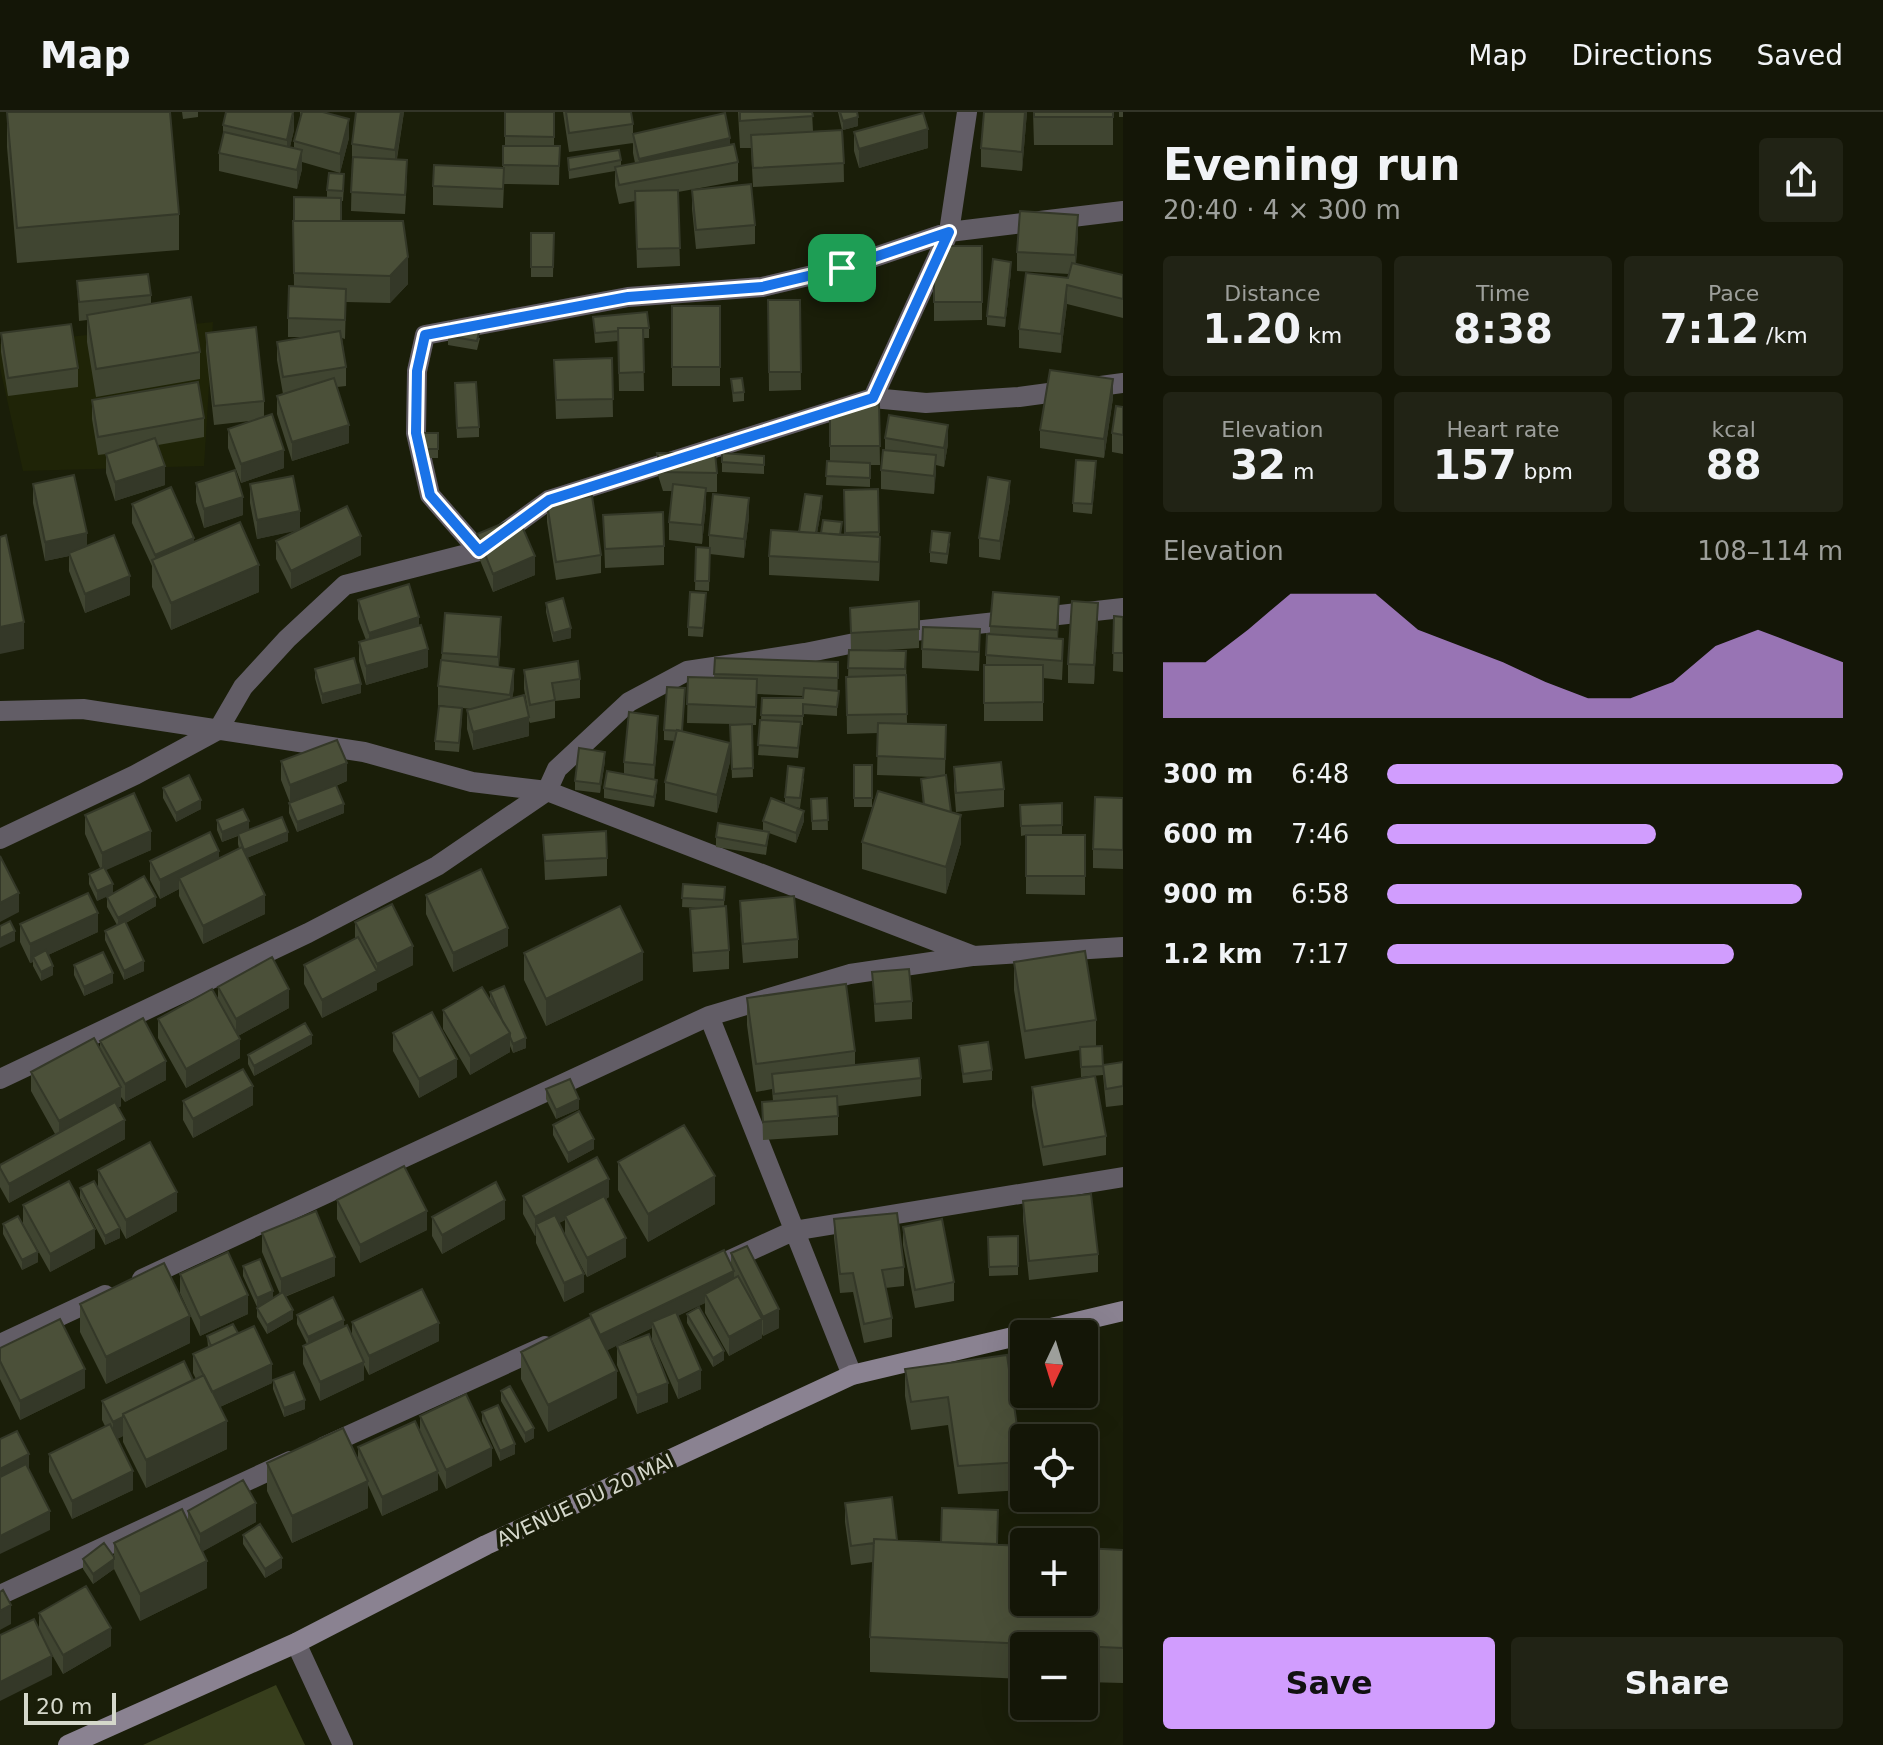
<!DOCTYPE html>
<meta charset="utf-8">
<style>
:root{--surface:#141607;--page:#212315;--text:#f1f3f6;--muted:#9d9f9b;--line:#333528;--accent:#d19dfe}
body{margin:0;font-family:"DejaVu Sans",sans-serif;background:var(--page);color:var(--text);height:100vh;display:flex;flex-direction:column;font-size:30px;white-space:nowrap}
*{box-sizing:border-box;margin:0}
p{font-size:26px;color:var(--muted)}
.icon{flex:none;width:44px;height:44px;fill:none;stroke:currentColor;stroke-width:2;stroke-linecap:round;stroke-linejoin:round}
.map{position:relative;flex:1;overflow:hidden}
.side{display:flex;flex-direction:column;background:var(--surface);width:760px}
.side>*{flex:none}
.needle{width:52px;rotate:184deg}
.fabs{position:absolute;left:1010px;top:1208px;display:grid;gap:16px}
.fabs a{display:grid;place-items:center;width:88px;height:88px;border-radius:8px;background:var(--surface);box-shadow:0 8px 32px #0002,0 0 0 2px var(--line);font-size:40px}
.scale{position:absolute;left:24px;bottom:20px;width:92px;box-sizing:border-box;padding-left:8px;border:4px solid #d5d8cb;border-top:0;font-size:22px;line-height:28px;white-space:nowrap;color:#d5d8cb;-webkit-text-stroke:6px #1a1e09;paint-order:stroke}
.pin{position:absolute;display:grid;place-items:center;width:68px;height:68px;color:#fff;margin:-34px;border-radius:16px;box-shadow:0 4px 12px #0006}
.round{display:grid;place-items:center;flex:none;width:84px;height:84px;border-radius:8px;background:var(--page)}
.head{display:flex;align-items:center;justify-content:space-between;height:136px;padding:0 40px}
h1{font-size:44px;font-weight:700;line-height:60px}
.metrics{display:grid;grid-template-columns:repeat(3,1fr);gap:12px;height:136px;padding:8px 40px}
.metrics div{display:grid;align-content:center;border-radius:8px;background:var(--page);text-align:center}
.metrics b{font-size:40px;font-weight:700}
.metrics small{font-size:22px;font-weight:400}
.metrics p{font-size:22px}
.chart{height:224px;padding:16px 40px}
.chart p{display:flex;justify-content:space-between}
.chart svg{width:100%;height:144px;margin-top:8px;fill:var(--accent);opacity:.7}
.primary-button{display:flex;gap:16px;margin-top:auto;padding:16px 40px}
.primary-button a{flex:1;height:92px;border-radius:8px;background:var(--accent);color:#111;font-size:32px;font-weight:700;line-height:92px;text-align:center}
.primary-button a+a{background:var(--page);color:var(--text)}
ul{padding:0 40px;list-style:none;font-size:26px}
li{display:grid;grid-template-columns:128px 96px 1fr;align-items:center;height:60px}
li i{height:20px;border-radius:10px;background:var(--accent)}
header{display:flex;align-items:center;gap:48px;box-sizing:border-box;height:112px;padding:0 40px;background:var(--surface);border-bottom:2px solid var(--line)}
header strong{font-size:38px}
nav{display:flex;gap:44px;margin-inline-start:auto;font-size:28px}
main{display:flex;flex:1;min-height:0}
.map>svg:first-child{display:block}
.built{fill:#1f2407}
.green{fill:#373e1c}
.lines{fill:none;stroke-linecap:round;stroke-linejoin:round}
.minor{stroke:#625d66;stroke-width:20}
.secondary{stroke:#8a8291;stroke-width:20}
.wall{fill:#404531}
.shaded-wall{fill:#343828}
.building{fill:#4b5039;stroke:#343828;stroke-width:2}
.route-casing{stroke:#fff;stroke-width:16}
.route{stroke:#1a73e8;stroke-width:10}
.labels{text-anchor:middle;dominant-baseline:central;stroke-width:7;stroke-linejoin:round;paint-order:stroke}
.street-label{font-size:20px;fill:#d5d8cb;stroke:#1a1e09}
</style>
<header>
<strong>Map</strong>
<nav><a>Map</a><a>Directions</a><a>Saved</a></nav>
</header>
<main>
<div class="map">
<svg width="1123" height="1633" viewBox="0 0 1123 1633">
<rect width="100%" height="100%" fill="#1a1e09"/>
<path class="built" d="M213 210 204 354 23 359 0 256V232Z"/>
<path class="green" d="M276 1573 305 1633H143Z"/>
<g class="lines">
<path class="minor" d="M873 286 949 120 967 0
M479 439 430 383 416 321 417 259 425 223 628 185 762 175 842 156 949 120 1123 99
M0 599 83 597 364 640 472 670 547 679 974 844 1123 835
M0 727 135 663 218 618 243 575 287 527 345 473 479 439 549 388 873 286 926 291 1019 285 1123 271
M709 904 852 1263
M0 967 308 821 437 754 547 679 557 657 629 590 687 559 805 541 914 519 1123 496
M704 1160 793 1119 1123 1065
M142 1167 709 904 850 862 972 844
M0 1232 105 1183
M323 1335 545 1234
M0 1483 290 1349
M296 1531 343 1633"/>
<path class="secondary" d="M68 1633 296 1531 486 1433 852 1263 1123 1199"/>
</g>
<path class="wall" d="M7 0 179 102V138L17 151 7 35Z
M182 0H198V5L183 7Z
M300 0H326L349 26 340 61 302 50V57L297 77 219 59V41L223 24V13L294 18 290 35 294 36V29L300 6Z
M356 0H404L397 47 407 66 405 102 351 99 352 50V32Z
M505 0H554V34H560L559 73 504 72 503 96 433 93V74L503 56V34H505Z
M563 0H631L633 12V31L569 40Z
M738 0H812L813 19 842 18 838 0H857L858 14 843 18 844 70 753 75 751 36H740Z
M984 0H1027L1022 59 981 55V36Z
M1033 0H1113V33H1034Z
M1119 0H1123V5H1119Z
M854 20 928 36 859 56 854 39Z
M633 22 730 33 738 50V69L678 80 680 154 637 156 635 89 619 92 615 74V59L569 67 568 46 621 48V54L635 51 633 41Z
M344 72 343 89H341V109L408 172 390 191 346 190 345 227 342 226 346 255V274L337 275 349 331 292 349 277 302V284L283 282 277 248V230L304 225H288V206L294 175 293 109 327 86V78Z
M692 78 755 113V132L696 137 692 97Z
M531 121H554L553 165H531Z
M1078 122 1076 152 1123 163V206L1067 192 1061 241 1019 236V217L1068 166 1069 162 1017 159V140Z
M934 134H982V208L934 209Z
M1011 159 1005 215 987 213V204Z
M77 169 151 183V192L200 240V267L96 285 87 230V208L79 209Z
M768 188H800L801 278 769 279Z
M672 194H720V274H672Z
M593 205 649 216V226H643L644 279H619L618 229 595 231Z
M1 221 78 256V275L8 284 1 240Z
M206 221 264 289V305L284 356 241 371 228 336V317L250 309 214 313 206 239Z
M448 224 480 226 477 238 448 233Z
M612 246 613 305 556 307 554 248Z
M731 267 744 280V289L733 290Z
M455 281 479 315V325L457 326Z
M1113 286 1104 346 1040 336V318Z
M92 288 204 306V325L158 333 165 373 115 389 106 361V342L98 343 92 307Z
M879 292 880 353H870V375L826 373 827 349H830V293Z
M1123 295V342L1112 340V321Z
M418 321H438V346H418Z
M885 326 948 332 944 355 936 353 934 382 881 377V358L885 338Z
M657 341 717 361V380H706V394L702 432 669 428V410L672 379H663L657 360Z
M722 341 764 344V362L722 360Z
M1096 359 1092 402 1073 400V391Z
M196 371 243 403 204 416 196 390Z
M33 372 87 433 130 483 85 501 69 459V444L45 449 33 391Z
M250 372 300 417 361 443 291 477 276 447V429L297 418 257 427 250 391Z
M878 377 880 444 879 469 769 463V444L799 420 822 394 817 421 844 423V378Z
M1010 388 1000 448 979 445V426Z
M547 391 601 443V461L556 468 547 410Z
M132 392 194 430 259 480 171 518 152 475V454L132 411Z
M603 403 664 434V453L605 456Z
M749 405 744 446 710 442 709 479 695 478 696 435 709 436V423Z
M477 422 535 463 493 480 477 441Z
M950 431 947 452 930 450V440Z
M358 488 419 513 428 555 366 573 359 549V530L366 528 358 507Z
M919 489V536L871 539H906L907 612 946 613 945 664 951 700 961 731 946 782 862 757V730L923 692 921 667 933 665 877 663 878 621 847 622 846 565H848L849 538H851L850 496Z
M706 490 703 525 688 524V515Z
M546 491 571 526 553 530 546 500Z
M1059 504 1058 527 1063 546 1062 568 1043 566V609H984V553H986V543L990 522V514Z
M1114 504 1123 505V560L1113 559Z
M1098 509 1094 572 1068 571V552Z
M501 524 499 555 514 576 512 586 528 598 524 577V558L580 567V586L555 589V606L530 611 529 609V624L473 638 467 617V598L471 597 438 593V574L442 541Z
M980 536 979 559 922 556V537Z
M715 546 838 550 837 604 803 602V613H801L798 646 758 643 761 608 762 586H803V584L757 582 756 613H752L753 665 732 666 730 613 734 612 687 611 688 565 714 566Z
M315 557 361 581 322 592 315 566Z
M685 586 682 619 730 650 717 701 665 688V670L675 629 664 628V618Z
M462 606 459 640 435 638V629Z
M658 622 654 667 657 677 654 695 604 686V676L624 662V650Z
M281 649 347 669 336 674 344 701 297 720 289 701V691H290L281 668Z
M605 649 600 681 575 678V669Z
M854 653H872V695H854Z
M954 655 1004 677V695L956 700 954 674Z
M804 666 800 696 794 695 804 709 796 731 769 721 766 743 716 735V725L763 718V709L785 692V685Z
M163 676 201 697 176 710 163 686Z
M827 686 828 718H812L811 687Z
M1123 686V757L1093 756V737Z
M1062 691V722L1042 723H1085V783L1026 782V723L1021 724 1020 693Z
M85 703 151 738 105 758 113 782 156 794 126 811 144 859 124 868 105 828V819L117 813 107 795V785L111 782 97 789 89 772V762L100 756 85 722Z
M217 708 288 729 247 746 265 802 203 832 179 784V777L160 787 150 768V749L219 746 239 736 238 732V724L222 730 217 718Z
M543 723 607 746V764L545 768Z
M683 772 725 775 724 794 729 838V857L693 860 690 797 698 796 682 795Z
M426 783 508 834 453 860 426 802Z
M740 789 798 827V846L743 851 740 808Z
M355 810 413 853 377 871V878L322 906 304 872V853L355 827Z
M20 812 98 820 48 843 53 863 41 869 33 854V850L30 851 20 830Z
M524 841 643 868 546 914 524 868Z
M1014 850 1096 908V934L1103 953 1123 950V993L1106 995 1103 963 1081 965 1080 938 1025 947 1014 878Z
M74 853 113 871 84 884 74 863Z
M872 860 912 889V907L875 910Z
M218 875 289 896 238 924 240 946 186 976 158 926V907L218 887Z
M490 880 526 936 513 941 510 934V940L470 963 443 917V898L490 888Z
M747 886 855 939V953L921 966V984L838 994V1023L763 1028 762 990 773 989 772 977 756 980 747 913Z
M393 921 457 965 419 986 393 939Z
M100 929 166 968 125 990 121 985V994L118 996 125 1027 9 1091 0 1075V1053L55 1022 31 979V960L100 937Z
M312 932 254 964 248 952V943Z
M959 934 992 958V968L963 971Z
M1032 975 1106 1024V1043L1043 1054 1032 994Z
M546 977 579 997 556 1007 546 987Z
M183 989 253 993 193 1026 183 1008Z
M553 1013 594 1037 568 1051 553 1023Z
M618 1050 715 1092 648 1130 618 1078Z
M98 1058 177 1099 126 1127 120 1116V1126L105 1133 80 1086V1076H98Z
M523 1084 609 1085 606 1087 626 1145 587 1165 565 1123V1108L559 1111 584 1180 564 1190 536 1131V1123L535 1124 523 1102Z
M337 1088 427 1118 360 1151 337 1107Z
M1023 1089 1098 1142V1160L1029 1168 1023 1108Z
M23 1093 95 1136 50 1160 23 1112Z
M432 1105 505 1107 442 1142 432 1124Z
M834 1107 904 1155V1174L885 1176 892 1206V1225L864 1231 853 1180 840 1181 834 1126Z
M3 1112 38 1150 22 1158 3 1122Z
M903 1115 954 1170V1189L915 1196 903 1133Z
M262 1121 335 1164 285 1185 293 1207 267 1222 257 1205V1196L262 1193 257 1195 243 1164V1154L273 1186 280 1182 262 1140Z
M1018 1124V1163L989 1164 988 1125Z
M731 1141 779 1216 763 1224 762 1222V1226L729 1244 705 1201V1191L677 1204 701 1277 678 1287 652 1228V1216L607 1238 617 1286 548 1320 521 1267V1240L590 1206V1202L731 1153Z
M180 1162 248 1202 200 1224 180 1181Z
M80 1192 190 1231 106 1272 80 1220Z
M687 1202 724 1248 713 1255 687 1211Z
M297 1203 344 1215 352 1224V1210L439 1229 369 1263 364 1253V1268L320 1289 303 1252V1234L307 1232 297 1212Z
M238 1221 272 1271 220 1295 227 1337 146 1376 123 1330V1324L117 1327 133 1378 72 1407 49 1360V1342L105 1314 102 1308V1289L196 1267 193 1261V1242L208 1235 207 1224Z
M617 1234 668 1290 637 1302 617 1253Z
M0 1236 85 1276 20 1308 0 1267Z
M1007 1243 1022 1350V1378L958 1382 948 1313 911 1318 905 1284V1257Z
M273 1268 305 1297 284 1305 273 1277Z
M501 1279 534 1326 525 1331 501 1289Z
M482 1300 515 1342 500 1349 482 1309Z
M420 1304 492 1354 446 1377 438 1361V1378L382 1404 368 1373V1396L292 1431 267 1379V1351L358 1349V1335L420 1319Z
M845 1391 897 1428 1123 1438V1571L1084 1570V1534H1024V1567L870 1560V1525L873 1450 851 1453 845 1410Z
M188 1399 256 1410 203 1439 207 1476 140 1509 114 1457 93 1472 83 1457V1447L114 1445V1431L188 1409Z
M243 1423 282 1456 265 1466 243 1432Z
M39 1501 111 1534 63 1562 47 1534 52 1563 39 1518Z"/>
<path class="shaded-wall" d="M294 0V18L287 47V28Z
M401 0H404L395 57V38Z
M1025 0H1027L1022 59V40Z
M858 5V14L843 18V9Z
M349 7V26L340 61V42Z
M928 17V36L859 56V37Z
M730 26V45L639 66V47Z
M302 38V57L297 77V58Z
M1078 103V122L1075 162V143Z
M408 145V172L390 191V164Z
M1011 150V159L1005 215V206Z
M1067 173V192L1061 241V222Z
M1113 267V286L1104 346V327Z
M349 313V331L292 349V330Z
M948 313V332L944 355V336Z
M284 338V356L241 371V352Z
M936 343V362L934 382V364Z
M165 354V373L115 389V370Z
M1010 369V388L1000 448V429Z
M706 376V394L702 432V413Z
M822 384V394L815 432V423Z
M243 385V403L204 416V397Z
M749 386V405L744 446V427Z
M300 399V418L257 427V408Z
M87 421V440L69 441V444L45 449V430Z
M361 424V443L291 477V459Z
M880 425V444L879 469V450Z
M194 426V445L155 456V443Z
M535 444V463L493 480V462Z
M259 453V480L171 518V491Z
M130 464V483L85 501V482Z
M1059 485V504L1057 537V518Z
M1098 491V509L1094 572V553Z
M419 505V524L369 540V521Z
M501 505V524L498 564V545Z
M24 510V537L0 542V515Z
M571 516V526L553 530V521Z
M428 537V555L366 573V554Z
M514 557V576L510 602V583Z
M361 572V581L322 592V582Z
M658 604V622L654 671V653Z
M529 605V624L473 638V620Z
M730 631V650L717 701V683Z
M605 640V649L600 681V672Z
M347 651V669L290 692V673Z
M657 668V677L654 695V685Z
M201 688V697L176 710V701Z
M344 692V701L297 720V710Z
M804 699V709L796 731V721Z
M961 703V731L946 782V755Z
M249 709V719L222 730V720Z
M151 719V738L102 760V741Z
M288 720V729L244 747V738Z
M219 739V758L179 766V777L160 787V768Z
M113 772V782L97 789V779Z
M19 781V800L0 810V791Z
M265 783V802L203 832V814Z
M156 785V794L118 815V806Z
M98 801V820L35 849 33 845V850L30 851V832Z
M508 816V834L453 860V841Z
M15 819V829L0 836V826Z
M413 834V853L377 871V878L322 906V888L377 859V852Z
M643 840V868L546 914V887Z
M144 849V859L124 868V859Z
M53 854V863L41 869V860Z
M113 861V871L84 884V875Z
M289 877V896L236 925V907Z
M510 921V940L470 963V944Z
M312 923V932L254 964V954Z
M526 926V936L513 941V932Z
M240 927V946L186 976V957Z
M457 947V965L419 986V967Z
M166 949V968L125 990V972Z
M253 974V993L193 1026V1007Z
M121 975V994L59 1028V1009Z
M579 987V997L556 1007V998Z
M125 1008V1027L9 1091V1072Z
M594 1027V1037L568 1051V1041Z
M715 1064V1092L648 1130V1102Z
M609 1067V1085L567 1107 565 1104V1108L540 1121 536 1112V1123L535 1124V1105Z
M177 1080V1099L126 1127V1108Z
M505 1088V1107L442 1142V1123Z
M427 1099V1118L360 1151V1133Z
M120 1116V1126L105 1133V1124Z
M95 1117V1136L50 1160V1142Z
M626 1126V1145L587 1165V1146Z
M38 1140V1150L22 1158V1148Z
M335 1145V1164L281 1186V1167Z
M734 1159V1178L705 1182V1191L655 1215 652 1210V1216L600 1242V1223Z
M584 1162V1180L564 1190V1171Z
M273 1179V1188L257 1195V1186Z
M248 1183V1202L200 1224V1206Z
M779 1197V1216L763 1224V1205Z
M293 1198V1207L267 1222V1213Z
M190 1204V1231L106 1272V1245Z
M762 1207V1226L729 1244V1225Z
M344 1208V1217L308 1235V1225Z
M439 1211V1229L369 1263V1244Z
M724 1239V1248L713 1255V1246Z
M364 1250V1268L320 1289V1270Z
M272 1252V1271L211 1299V1280Z
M85 1257V1276L20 1308V1289Z
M701 1258V1277L678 1287V1269Z
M617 1259V1286L548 1320V1293Z
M668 1271V1290L637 1302V1283Z
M305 1288V1297L284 1305V1296Z
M123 1305V1324L113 1329V1310Z
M227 1309V1337L146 1376V1348Z
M534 1316V1326L525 1331V1321Z
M515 1332V1342L500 1349V1339Z
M492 1336V1354L446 1377V1358Z
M29 1342V1361L0 1375V1357Z
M133 1359V1378L72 1407V1389Z
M438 1359V1378L382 1404V1385Z
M368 1369V1396L292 1431V1404Z
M256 1391V1410L200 1441V1422Z
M50 1399V1418L0 1442V1424Z
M282 1446V1456L265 1466V1457Z
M114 1447V1457L93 1472V1462Z
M207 1449V1476L140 1509V1482Z
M11 1493V1512L0 1518V1499Z
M111 1516V1534L63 1562V1543Z
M52 1544V1563L0 1589V1570Z"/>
<path class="building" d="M7 0H170L179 102 17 116Z
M226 0H293L287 28 223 13Z
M302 0H323L349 7 340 42 294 29Z
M356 0H401L395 38 352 32Z
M505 0H554V25L505 24Z
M566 0H631L633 12 569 21Z
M740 0H812L813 4 740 9Z
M840 0H857L858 5 843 9Z
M984 0H1025L1022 40 981 36Z
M1034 0H1113V5H1034Z
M725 1 730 26 639 47 633 22Z
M923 1 928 17 859 37 854 20Z
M842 18 844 51 753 56 751 23Z
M224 20 302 38 297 58 219 41Z
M734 32 738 50 619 73 615 55Z
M503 34H560L559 54 503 53Z
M619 38 621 48 569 58 568 46Z
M353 45 407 48 405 83 351 80Z
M434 53 504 56 503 77 433 74Z
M329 61 344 62 343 79 327 78Z
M751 72 755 113 696 118 692 78Z
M678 78 680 136 637 137 635 79Z
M294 85 341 86V109H294Z
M1020 99 1078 103 1075 143 1017 140Z
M293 109H403L408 145 390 164 294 161Z
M531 121H554L553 155H531Z
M934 134H982V190H934Z
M993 147 1011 150 1005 206 987 204Z
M1072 151 1123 163V187L1067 173 1061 222 1019 217 1026 161 1068 166Z
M148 162 151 183 79 190 77 169Z
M289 174 346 177 345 208 288 206Z
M191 185 200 240 96 257 87 203Z
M768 188H800L801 260H769Z
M672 194H720V255H672Z
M647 200 649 216H618V219L595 221 593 205Z
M450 211 480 216 477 229 448 224Z
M71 212 78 256 8 266 1 221Z
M256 215 264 289 214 294 206 221Z
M618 216H643L644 260 619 261Z
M340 219 346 255 283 265 277 230Z
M612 246 613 287 556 288 554 248Z
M1050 258 1113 267 1104 327 1040 318Z
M334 266 349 313 292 330 277 284Z
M742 266 744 280 733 281 731 267Z
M198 270 204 306 98 325 92 288Z
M476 270 479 315 457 316 455 271Z
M879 292 880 334H830V293Z
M1116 294 1123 295V323L1112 321Z
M272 302 284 338 241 352 228 317Z
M889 303 948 313 944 336 885 326Z
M418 321H438V337H418Z
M155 326 165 354 115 370 106 342Z
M883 338 936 343 934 364 881 358Z
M657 341H715L717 361 663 360Z
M722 341 764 344V353L722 350Z
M1076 348 1096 349 1092 392 1073 391Z
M827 349 870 351V366L826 364Z
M235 358 243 385 204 397 196 371Z
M74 363 87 421 45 430 33 372Z
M293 364 300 399 257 408 250 372Z
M988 365 1010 369 1000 429 979 426Z
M673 372 706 376 702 413 669 410Z
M171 375 194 426 155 443 132 392Z
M878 377 879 420 845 421 844 378Z
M713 382 749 386 744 427 709 423Z
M805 382 822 384 816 421 799 420Z
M592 384 601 443 556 450 547 391Z
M347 394 361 424 291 459 276 429Z
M663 400 664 434 605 437 603 403Z
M518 405 535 444 493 462 477 422Z
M823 408 842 410 840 423 821 421Z
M240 410 259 453 171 491 152 448Z
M771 418 880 425 879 450 769 444Z
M932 419 950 421 947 442 930 440Z
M6 423 24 510 0 515V425Z
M114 423 130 464 85 482 69 441Z
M696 435 710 436 709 469H695Z
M409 472 419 505 369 521 358 488Z
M690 480 706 481 703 516 688 515Z
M993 480 1059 485 1057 518 990 514Z
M563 486 571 516 553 521 546 491Z
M919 489V517L851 521 850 496Z
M1072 489 1098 491 1094 553 1068 552Z
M445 501 501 505 498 545 442 541Z
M1114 504 1123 505V541H1113Z
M421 513 428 537 366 554 359 530Z
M923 515 980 517 979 540 922 537Z
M987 522 1063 527 1062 549 986 543Z
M849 538 906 539 905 557 848 556Z
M354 546 361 572 322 582 315 557Z
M715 546 838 550V566L714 562Z
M441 548 514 557 510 583 438 574Z
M578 549 580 567 552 571 555 588 530 593 524 558Z
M984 553H1043V590L984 591Z
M906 563 907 602 847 603 846 565Z
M688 565 757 567 756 595 687 592Z
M667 575 685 576 682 619 664 618Z
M804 576 839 579 837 595 803 592V604L761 603 762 586H803Z
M524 583 529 605 473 620 467 598Z
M439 594 462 596 459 631 435 629Z
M629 600 658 604 654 653 624 650Z
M760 608 801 610 798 636 758 633Z
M878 611 946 613 945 647 877 644Z
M752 612 753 656 732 657 730 613Z
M677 618 730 631 717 683 665 670Z
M337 628 347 651 290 673 281 649Z
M579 636 605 640 600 672 575 669Z
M1001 650 1004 677 956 681 954 655Z
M854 653H872V686H854Z
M788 654 804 656 800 686 785 685Z
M607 659 657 668 654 685 604 676Z
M189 663 201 688 176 701 163 676Z
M946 663 951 700 924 692 921 667Z
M336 673 344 692 297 710 289 691Z
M878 679 961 703 946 755 862 730Z
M134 681 151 719 102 741 85 703Z
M1095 685 1123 686V738L1093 737Z
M771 686 804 699 796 721 763 709Z
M827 686 828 708 812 709 811 687Z
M1062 691V713L1021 714 1020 693Z
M243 697 249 709 222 720 217 708Z
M282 705 288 720 244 738 238 722Z
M718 711 769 720 766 734 716 725Z
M606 719 607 746 545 749 543 723Z
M210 720 219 739 160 768 150 749Z
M1026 723H1085V764H1026Z
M242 735 265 783 203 814 179 766Z
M0 744 19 781 0 791Z
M104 755 113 772 97 779 89 762Z
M481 757 508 816 453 841 426 783Z
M144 764 156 785 118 806 107 785Z
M683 772 725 775 724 788 682 786Z
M88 781 98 801 30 832 20 812Z
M794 784 798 827 743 832 740 789Z
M392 792 413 834 377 852 355 810Z
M620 794 643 840 546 887 524 841Z
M726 794 729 838 693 841 690 797Z
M10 809 15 819 0 826V814Z
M125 809 144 849 124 859 105 819Z
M358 825 377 859 322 888 304 853Z
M46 838 53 854 41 860 33 845Z
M1085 839 1096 908 1025 919 1014 850Z
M103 840 113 861 84 875 74 853Z
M272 845 289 877 236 907 218 875Z
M909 857 912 889 875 892 872 860Z
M846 872 855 939 756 952 747 886Z
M504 874 526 926 513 932 510 925V921L503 910 490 880Z
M482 875 510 921 470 944 443 898Z
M212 877 240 927 186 957 158 907Z
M432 900 457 947 419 967 393 921Z
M143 906 166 949 125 972 100 929Z
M305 911 312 923 254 954 248 943Z
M94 926 121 975 59 1009 31 960Z
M988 930 992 958 963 962 959 934Z
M1102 934 1103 954 1081 955 1080 935Z
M919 946 921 966 774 982 772 962Z
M1123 950V974L1106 977 1103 953Z
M243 957 253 974 193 1007 183 989Z
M1095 964 1106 1024 1043 1035 1032 975Z
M570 967 579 987 556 998 546 977Z
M837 984 838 1004 763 1010 762 990Z
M115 990 125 1008 9 1072 0 1056V1053Z
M579 999 594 1027 568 1041 553 1013Z
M684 1013 715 1064 648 1102 618 1050Z
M150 1030 177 1080 126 1108 98 1058Z
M597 1045 609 1067 535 1105 523 1084Z
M404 1054 427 1099 360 1133 337 1088Z
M69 1069 95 1117 50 1142 23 1093Z
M94 1069 120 1116 105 1124 80 1076Z
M496 1070 505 1088 442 1123 432 1105Z
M1091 1082 1098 1142 1029 1149 1023 1089Z
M604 1084 626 1126 587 1146 565 1104Z
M316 1099 335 1145 281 1167 262 1121Z
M897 1101 904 1155 882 1158 892 1206 864 1212 853 1161 840 1162 834 1107Z
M555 1103 584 1162 564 1171 536 1112Z
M18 1104 38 1140 22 1148 3 1112Z
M942 1107 954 1170 915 1178 903 1115Z
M1018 1124V1154L989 1155 988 1125Z
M747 1134 779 1197 763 1205 731 1141Z
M724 1138 734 1159 600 1223 590 1202Z
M228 1140 248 1183 200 1206 180 1162Z
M260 1147 273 1179 257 1186 243 1154Z
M164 1151 190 1204 106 1245 80 1192Z
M738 1164 762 1207 729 1225 705 1182Z
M422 1177 439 1211 369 1244 352 1210Z
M283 1180 293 1198 267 1213 257 1196Z
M333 1185 344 1208 308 1225 297 1203Z
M699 1195 724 1239 713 1246 687 1202Z
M676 1200 701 1258 678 1269 652 1210Z
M590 1205 617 1259 548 1293 521 1240Z
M60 1207 85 1257 20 1289 0 1249V1236Z
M233 1212 238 1221 211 1234 207 1224Z
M347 1213 364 1250 320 1270 303 1234Z
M254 1214 272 1252 212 1280 193 1242Z
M649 1222 668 1271 637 1283 617 1234Z
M1007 1243 1022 1350 958 1354 948 1285 911 1290 905 1257Z
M184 1249 193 1268 123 1302V1305L113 1310 102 1289Z
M294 1260 305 1288 284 1296 273 1268Z
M204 1263 227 1309 146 1348 123 1302Z
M510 1274 534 1316 525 1321 501 1279Z
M466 1282 492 1336 446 1358 420 1304Z
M498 1293 515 1332 500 1339 482 1300Z
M415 1309 438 1359 382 1385 358 1335Z
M110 1312 133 1359 72 1389 49 1342Z
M343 1316 368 1369 292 1404 267 1351Z
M17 1319 29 1342 0 1357V1327Z
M26 1352 50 1399 0 1424V1365Z
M243 1368 256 1391 200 1422 188 1399Z
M892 1385 897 1428 874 1427V1431L851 1434 845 1391Z
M942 1396 998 1398 997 1432 941 1430Z
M182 1397 207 1449 140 1482 114 1431Z
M260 1412 282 1446 265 1457 243 1423Z
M874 1427 1024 1434V1490H1084V1436L1123 1438V1536L870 1525Z
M104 1431 114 1445V1447L93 1462 83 1447Z
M86 1474 111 1516 63 1543 39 1501Z
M3 1478 11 1493 0 1499V1480Z
M34 1507 52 1544 0 1570V1523Z"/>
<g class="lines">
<g class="route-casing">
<path id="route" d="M949 120 873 286 549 388 479 439 430 383 416 321 417 259 425 223 628 185 762 175 842 156Z"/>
</g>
<use href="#route" class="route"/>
</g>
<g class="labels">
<g class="street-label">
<text transform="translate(585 1388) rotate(-25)">AVENUE DU 20 MAI</text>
</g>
</g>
</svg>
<div class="fabs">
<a><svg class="needle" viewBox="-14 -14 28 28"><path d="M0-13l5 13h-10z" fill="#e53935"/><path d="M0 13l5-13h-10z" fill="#9d9f9b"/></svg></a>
<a><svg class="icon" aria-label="locate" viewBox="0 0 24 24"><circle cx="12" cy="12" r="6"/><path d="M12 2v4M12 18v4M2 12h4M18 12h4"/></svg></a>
<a>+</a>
<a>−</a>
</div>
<div class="scale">20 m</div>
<div class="pin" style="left:842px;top:156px;background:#1e9e55"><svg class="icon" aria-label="arrive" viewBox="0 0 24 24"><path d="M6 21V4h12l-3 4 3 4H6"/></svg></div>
</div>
<section class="side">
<div class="head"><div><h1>Evening run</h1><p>20:40 · 4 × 300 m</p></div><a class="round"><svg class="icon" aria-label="share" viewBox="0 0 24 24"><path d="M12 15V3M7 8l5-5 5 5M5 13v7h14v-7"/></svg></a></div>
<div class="metrics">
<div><p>Distance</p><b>1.20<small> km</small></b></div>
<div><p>Time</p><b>8:38</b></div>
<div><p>Pace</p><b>7:12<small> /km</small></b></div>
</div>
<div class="metrics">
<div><p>Elevation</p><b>32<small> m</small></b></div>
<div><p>Heart rate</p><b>157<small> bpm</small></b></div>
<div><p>kcal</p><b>88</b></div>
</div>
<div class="chart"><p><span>Elevation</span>108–114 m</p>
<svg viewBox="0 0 160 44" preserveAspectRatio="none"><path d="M0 44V27L10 27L20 17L30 6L40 6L50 6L60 17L70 22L80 27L90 33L100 38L110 38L120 33L130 22L140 17L150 22L160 27V44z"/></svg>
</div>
<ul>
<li><b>300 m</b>6:48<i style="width:100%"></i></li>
<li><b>600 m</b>7:46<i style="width:59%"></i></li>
<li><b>900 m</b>6:58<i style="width:91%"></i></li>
<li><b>1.2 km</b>7:17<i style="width:76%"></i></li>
</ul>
<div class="primary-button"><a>Save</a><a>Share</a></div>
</section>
</main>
